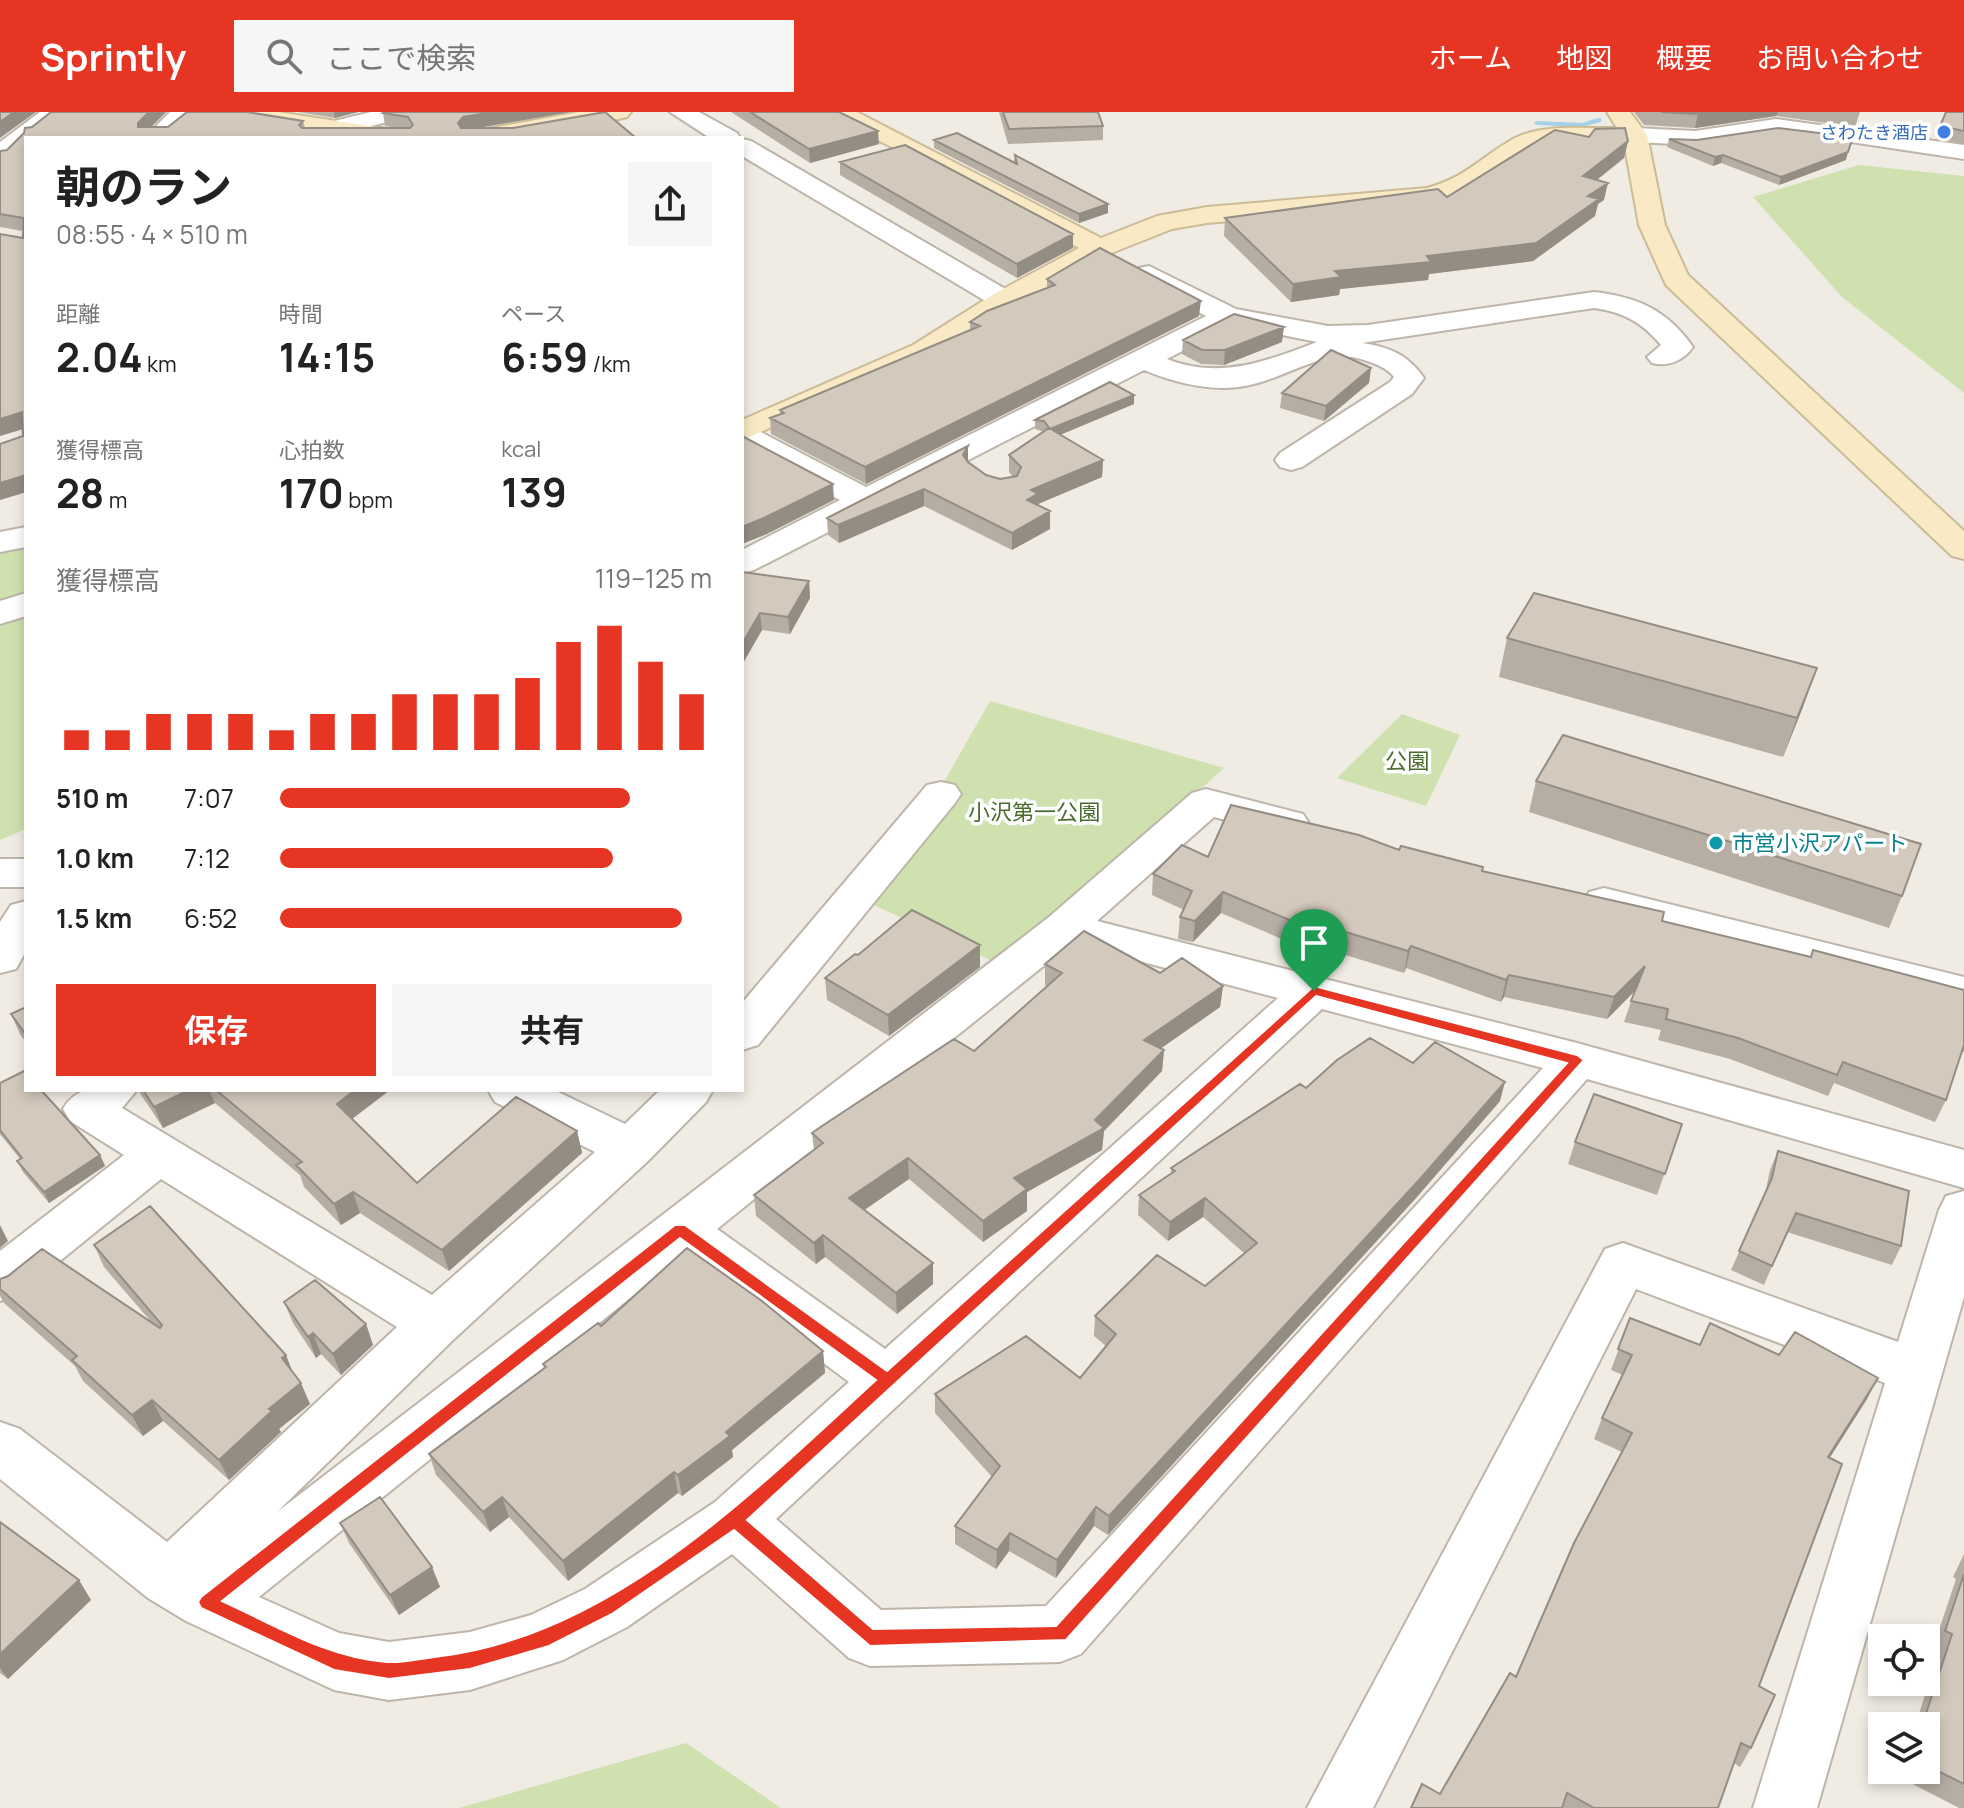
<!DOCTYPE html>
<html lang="ja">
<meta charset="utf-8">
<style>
:root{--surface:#fff;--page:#f6f6f6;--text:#222;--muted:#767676;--accent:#e73524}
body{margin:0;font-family:Manrope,"Noto Sans JP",sans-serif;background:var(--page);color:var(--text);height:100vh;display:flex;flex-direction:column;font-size:30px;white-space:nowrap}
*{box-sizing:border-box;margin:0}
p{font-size:26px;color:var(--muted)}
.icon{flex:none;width:44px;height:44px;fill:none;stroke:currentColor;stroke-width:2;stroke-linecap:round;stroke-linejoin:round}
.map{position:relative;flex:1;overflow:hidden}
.sheet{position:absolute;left:24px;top:24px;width:720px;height:956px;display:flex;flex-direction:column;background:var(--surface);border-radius:0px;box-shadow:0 4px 12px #0003}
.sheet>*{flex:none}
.buttons{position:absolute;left:1868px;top:1512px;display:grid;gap:16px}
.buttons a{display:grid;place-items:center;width:72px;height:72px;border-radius:0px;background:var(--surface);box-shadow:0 4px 12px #0003;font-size:40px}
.pin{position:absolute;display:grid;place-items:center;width:68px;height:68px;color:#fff;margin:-82px -34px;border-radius:50% 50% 50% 0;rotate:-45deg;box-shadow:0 0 8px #0007}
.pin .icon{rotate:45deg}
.round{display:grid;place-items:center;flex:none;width:84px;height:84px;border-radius:0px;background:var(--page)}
.overview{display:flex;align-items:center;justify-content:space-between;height:136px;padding:0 32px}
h1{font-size:44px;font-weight:700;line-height:60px}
.figures{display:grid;grid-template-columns:repeat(3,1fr);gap:12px;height:136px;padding:8px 32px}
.figures div{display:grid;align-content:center}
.figures b{font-size:40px;font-weight:700}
.figures small{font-size:22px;font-weight:400}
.figures p{font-size:22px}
.chart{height:224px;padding:16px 32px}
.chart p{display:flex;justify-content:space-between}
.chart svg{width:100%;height:144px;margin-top:8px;stroke:var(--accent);stroke-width:6}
.cta{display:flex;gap:16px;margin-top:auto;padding:16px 32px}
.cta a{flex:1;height:92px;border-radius:0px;background:var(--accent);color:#fff;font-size:32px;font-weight:700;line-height:92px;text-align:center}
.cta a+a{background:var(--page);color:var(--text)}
ul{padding:0 32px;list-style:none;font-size:26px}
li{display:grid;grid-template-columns:128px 96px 1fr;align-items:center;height:60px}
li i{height:20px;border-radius:10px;background:var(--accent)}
header{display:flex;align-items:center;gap:48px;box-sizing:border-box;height:112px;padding:0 40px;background:var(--accent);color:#fff}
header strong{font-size:38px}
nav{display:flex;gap:44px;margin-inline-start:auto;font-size:28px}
.search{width:560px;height:72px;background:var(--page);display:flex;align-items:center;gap:20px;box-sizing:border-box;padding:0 28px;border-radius:0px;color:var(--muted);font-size:30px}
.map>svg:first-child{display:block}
.green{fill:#cee1af}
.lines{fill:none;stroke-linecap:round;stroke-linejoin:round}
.stream{fill:#a4d1e9;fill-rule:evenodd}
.street-casing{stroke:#beb5aa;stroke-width:4}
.secondary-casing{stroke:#ccbb97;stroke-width:4}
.street{fill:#fff;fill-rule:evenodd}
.secondary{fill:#f9e9c5;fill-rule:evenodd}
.wall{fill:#b6ada3}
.shaded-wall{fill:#948d84}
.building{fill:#d4c9bd;stroke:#948d84;stroke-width:2}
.route{fill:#e73524;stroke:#fff;stroke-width:2;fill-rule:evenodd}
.shop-dot{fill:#3f7fe0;stroke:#fff;stroke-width:3}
.culture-dot{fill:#0f9aa8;stroke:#fff;stroke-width:3}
.labels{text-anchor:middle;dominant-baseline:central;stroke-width:7;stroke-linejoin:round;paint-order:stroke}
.far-shop-label{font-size:18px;fill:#366cbe;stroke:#fff;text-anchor:end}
.park-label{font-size:22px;fill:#4a6d2d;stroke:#fff}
.culture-label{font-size:22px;fill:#0d838f;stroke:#fff;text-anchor:start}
</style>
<header>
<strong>Sprintly</strong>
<div class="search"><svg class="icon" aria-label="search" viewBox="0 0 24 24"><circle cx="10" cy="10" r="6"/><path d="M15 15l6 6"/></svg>ここで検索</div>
<nav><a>ホーム</a><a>地図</a><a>概要</a><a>お問い合わせ</a></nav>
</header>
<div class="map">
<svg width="1964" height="1696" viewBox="0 0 1964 1696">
<rect width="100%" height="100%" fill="#f0ece4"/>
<path class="green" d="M1859 53 1964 64V281L1842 185 1753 85Z
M26 435V487L0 495V439Z
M26 504V717L0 728V513Z
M990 589 1224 656 1116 754 996 851 874 793Z
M1402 602 1460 623 1426 694 1337 666Z
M686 1631 781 1696H459Z"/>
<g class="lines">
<path class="stream" d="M1598 6H1601V10L1582 15 1537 13 1533 11 1537 9 1582 11Z"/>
<g class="street-casing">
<path id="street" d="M40 0H68L34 26H26V32L9 49 0 51V30Z
M170 0H202L170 26H144Z
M371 0H412L408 5 342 21 334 26H305L326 11Z
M670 0H699L737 21 740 26H710Z
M1776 7 1964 33V47L1798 22 1776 21 1695 33 1635 30 1626 28 1623 23 1626 18 1635 16 1695 19Z
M742 27 751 29 1014 182 1018 188 1014 194 1004 196 994 194 742 44Z
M1149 154 1236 197 1328 214 1368 213 1594 180C1638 185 1667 198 1693 235 1683 249 1668 255 1652 251L1647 245 1661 233C1642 210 1623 200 1594 196L1362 231C1390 235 1408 243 1424 266L1412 282 1302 355 1291 358 1280 355 1275 348 1280 341 1390 270 1394 265C1384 251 1347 241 1331 245 1293 254 1265 276 1223 276 1196 276 1168 268 1144 258L754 458 742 461V438L840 388 742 336V314L753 316 866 375 1206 204 1139 168 1135 162 1139 156ZM1232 213 1317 230C1267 249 1220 268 1167 247Z
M26 415V435L0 440V420Z
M26 481V504L0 512V489Z
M941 670 955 673 961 682 955 691 758 933 742 938V891L927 673Z
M1206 677 1303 702 1309 711 1303 720 1289 724 1214 705 1097 809 1577 931 1964 1038V1076L1587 967 1081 1542 1060 1550 870 1554 849 1546 732 1442 627 1515 563 1548 470 1578 389 1588 334 1578 186 1509 148 1486 0 1367V1310L20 1317 167 1430 397 1215 161 1067 18 1183 0 1189V1139L124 1043 70 1009 63 997C79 969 108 978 137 978L122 996 432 1183 595 1040 495 990 488 978H554L625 1012 660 978H713L706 990 648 1049 454 1227 277 1400 1049 805 1192 681ZM1072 831 1278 886 885 1237 717 1117ZM1322 897 1543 956 1046 1494 881 1498 776 1407ZM681 1145 849 1270 715 1390 585 1477 531 1503 470 1520 389 1530 339 1521 259 1485Z
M0 747H26V775H0Z
M1604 776 1964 865V897L1589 800 1583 790 1589 780Z
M26 789V839L16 857 0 861V810L11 793Z
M1964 1079V1185L1817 1696H1753L1885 1271 1636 1177 1373 1696H1307L1605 1137 1623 1131 1898 1230 1939 1098 1946 1084Z"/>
</g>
<g class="secondary-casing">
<path id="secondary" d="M220 0H278L401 19 410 21 413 26H354L232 7 224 5Z
M579 0H631L627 5 619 7 515 26H463L466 21 475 19Z
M826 0H857L1101 126 1157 104 1207 95 1427 76C1467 65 1481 45 1513 27 1543 11 1585 17 1617 16L1607 0H1630L1647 23 1665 113 1688 163 1964 419V447L1952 444 1666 173 1639 113 1624 30 1545 32 1531 37 1466 81 1429 92 1207 111 1172 117 1109 142 1014 194 933 245 742 328V308L913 233 994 182 1079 136 900 39 830 5Z"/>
</g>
<use href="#street" class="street"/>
<use href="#secondary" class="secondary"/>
</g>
<path class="wall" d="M51 0H166L151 15H168L187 0H247L303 9 305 16H399L385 14 383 1 385 0H570L478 16H513L605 0 636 26H26V380L0 388V332L23 324V317L0 324V122L23 126V119L0 115V39L7 38 24 21 25 16 32 15Z
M298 0H358L335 6Z
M731 0H839L879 32 810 51Z
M999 0H1098L1103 14V28L1008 32Z
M1634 0H1860L1855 15 1776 4 1695 16 1644 13Z
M1964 0V32L1936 26 1940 14Z
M1589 25 1628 29 1624 46 1597 68 1604 88 1598 92 1595 104 1533 149 1429 162 1428 168 1340 177 1339 183 1291 190 1224 124 1225 106 1447 85Z
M1669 27 1846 48 1779 73 1721 51 1713 54 1667 35Z
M934 28 1014 50 1015 43 1108 92V101L1079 111 934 36Z
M840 50 1073 122V136L1017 166 840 63Z
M1047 167 1199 204 866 372 771 322 770 306 780 303V298L970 218V210L1047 176Z
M1183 228 1282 230 1224 253 1201 252 1182 242Z
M1371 256 1369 271 1324 309 1280 296 1282 281Z
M1134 283V292L1060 323 1103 348 1102 365 1038 392 1050 399V417L1012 438 924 394 839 431 828 423 827 406 968 334V351L986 363 1000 367 1013 365 1009 360V343L1044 320 1035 317V308Z
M742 460 809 469 810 486 790 522 762 518 743 551Z
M1507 526 1803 595 1783 645 1499 565Z
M1536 669 1902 784 1889 816 1529 700Z
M1399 738 1482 759 1662 809 1810 845 1813 838 1964 878V940L1962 939 1946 988 1935 1010 1834 971 1828 984 1730 947 1658 928 1661 918 1624 910 1635 878 1607 907 1504 885 1501 890 1406 856 1404 861 1300 829 1296 833 1221 801 1193 830 1178 827 1180 805 1184 798 1152 783 1153 762 1208 745Z
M980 833V855L889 924 827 888 825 866 858 843Z
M1045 852 1160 861 1223 874 1220 895 1161 936 1164 938 1162 959 1104 1019 1102 1038 1027 1080V1099L983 1130 909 1067 864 1098 933 1172 897 1202 825 1145 816 1152 756 1104 754 1083 814 1038 812 1021 974 939 1047 874 1045 873Z
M26 895V930L21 924 11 902Z
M1413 951 1500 989 1416 1086 1108 1423 1094 1414 1056 1466 1009 1439 996 1457 955 1432V1414L992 1365 935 1301V1282L1080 1266 1106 1234 1094 1224 1095 1204 1205 1174 1244 1141 1203 1105 1168 1129 1138 1103 1139 1083 1171 1062V1056L1306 976Z
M0 971 100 1043 105 1054 49 1091 23 1060 17 1049 20 1047 0 1022Z
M138 978H390L352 1007 417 1071 577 1019 582 1041 449 1159 360 1101 341 1113 304 1075 300 1063 215 991 163 1016Z
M1682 1012 1657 1083 1568 1052 1575 1030Z
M1778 1039 1901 1134 1892 1153 1787 1120 1764 1173 1731 1158 1765 1082 1770 1058Z
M94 1133 286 1243 292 1259 310 1292 279 1317 281 1320 229 1368 163 1309 143 1324 83 1269 75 1254 4 1191 0 1184V1167L153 1212 104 1155Z
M284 1190 366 1212 373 1233 341 1263 321 1242 316 1246 293 1211Z
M1630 1206 1700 1233 1867 1287 1829 1346 1759 1574 1751 1636 1740 1655 1734 1651 1718 1696H1411L1440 1682 1516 1565 1622 1340 1594 1327 1602 1306 1623 1263 1611 1258Z
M601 1214 823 1239 825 1261 732 1338 733 1345 682 1384 678 1381 568 1469 509 1405 490 1420 436 1363 429 1342 544 1256 543 1252Z
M0 1410 91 1488 8 1567 0 1561Z
M340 1411 432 1455 440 1475 399 1503 349 1431Z
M1964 1442V1696H1959L1899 1665 1901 1658H1926V1614H1915L1938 1542 1932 1539 1956 1467 1953 1465Z"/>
<path class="shaded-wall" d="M14 0H36L0 26V10Z
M149 0H166L142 24 138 15V11Z
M334 0H358L335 6Z
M493 0H570L465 18 460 24 458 11 463 5Z
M1711 0H1778L1776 4 1695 16 1698 2Z
M878 19 879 32 810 51 809 37Z
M1628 29 1624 46 1580 81 1583 64Z
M1848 40 1846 48 1779 73 1781 65Z
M1723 43 1721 51 1713 54 1715 45Z
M1608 71 1604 88 1598 92 1595 104 1533 149 1429 162 1428 168 1340 177 1339 183 1291 190 1293 172 1335 159 1427 144 1588 84Z
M1108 92V101L1079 111V102Z
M1073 122V136L1017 166V152Z
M1201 189 1199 204 866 372 865 355Z
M1284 215 1282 230 1224 253 1225 238Z
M1371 256 1369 271 1324 309 1326 294Z
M1134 283V292L1050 327V317Z
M22 300 26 316 0 324V307Z
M968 334V351L963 343Z
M1103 348 1102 365 1038 392V400L1027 388 1031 378Z
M26 363V380L0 388V371Z
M833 372 834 388 767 422 742 432V415Z
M924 377V394L839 431 838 413Z
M1050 399V417L1012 438V421Z
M809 469 810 486 790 522 788 505Z
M760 501 762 518 743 551 742 532Z
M1817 556 1803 595 1783 645 1797 606Z
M1223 780 1221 801 1193 830 1195 809Z
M1303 807 1300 829 1296 833 1299 812Z
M980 833V855L889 924 888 903Z
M1411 834 1406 856 1404 861 1408 839Z
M1645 854 1638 876 1607 907 1614 885Z
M1509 863 1504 885 1501 890 1506 868Z
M1223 874 1220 895 1143 949 1144 928Z
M1164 938 1162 959 1104 1019 1102 1038 1027 1080V1099L983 1130V1109L1014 1066 1095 1008Z
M1505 970 1500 989 1416 1086 1108 1423 1109 1404Z
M189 978H209L215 991 163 1016 154 995Z
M355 978H390L344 1013 337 992Z
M577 1019 582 1041 449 1159 442 1138Z
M100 1043 105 1054 49 1091 44 1080Z
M908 1046 909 1067 850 1108 849 1086Z
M353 1080 360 1101 341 1113 334 1092Z
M1205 1086 1203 1105 1168 1129 1170 1110Z
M0 1113 8 1129 0 1136Z
M823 1123 825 1145 816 1152 814 1131Z
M933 1151V1172L897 1202 896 1181Z
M366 1212 373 1233 341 1263 333 1242Z
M313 1221 321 1242 316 1246 308 1225Z
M823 1239 825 1261 732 1338 733 1345 682 1384 678 1363 726 1320Z
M286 1243 294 1264 282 1246Z
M1878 1266 1867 1287 1817 1366 1828 1345Z
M301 1271 310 1292 279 1317 281 1320 229 1368 219 1348 269 1297Z
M152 1288 163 1309 143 1324 132 1303Z
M674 1360 678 1381 568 1469 563 1449Z
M502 1385 509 1405 490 1420 483 1400Z
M1096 1395 1094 1414 1056 1466 1057 1448Z
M1010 1421 1009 1439 996 1457 997 1438Z
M432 1455 440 1475 399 1503 390 1483Z
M79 1468 91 1488 8 1567 0 1556V1542Z"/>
<path class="building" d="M0 0H14L0 10Z
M51 0H149L138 11V15H168L187 0H247L303 9 299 13 302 16H410L413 13 408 5 383 1 385 0H493L463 5 458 11 461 16H513L605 0 636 26H26V363L0 371V332L23 324 22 300 0 307V122L23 126 24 106 0 102V39L7 38 24 21 25 16 32 15Z
M750 0H839L878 19 809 37Z
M1003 0H1098L1103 14 1009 17Z
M1661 0H1711L1698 2Z
M1946 0H1964V19L1940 14Z
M1625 16 1628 29 1583 64 1608 71 1588 84 1599 87 1536 131 1427 144 1431 150 1335 159 1341 165 1293 172 1225 106 1438 77 1447 85 1555 18 1589 25 1595 17Z
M1778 16 1853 25 1848 40 1781 65 1723 43 1715 45 1669 27 1697 28Z
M957 21 1017 52 1015 43 1108 92 1079 102 934 28Z
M905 33 1073 122 1017 152 840 50Z
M1100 136 1201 189 865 355 770 306 784 301 780 298 980 214 970 210 987 199 1055 173 1047 167Z
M1234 202 1284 215 1225 238H1202L1183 228Z
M1331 238 1371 256 1326 294 1282 281Z
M1110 270 1134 283 1050 317 1044 309 1035 308Z
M1049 316 1103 348 1031 378 1038 382 1027 388 1050 399 1012 421 924 377 838 413 827 406 968 334 963 343 968 350 986 363 1000 367 1017 364 1021 355 1009 343Z
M742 324 833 372 766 405 742 415Z
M742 460 809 469 788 505 760 501 742 532Z
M1534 481 1817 556 1797 606 1507 526Z
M1563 623 1921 732 1902 784 1536 669Z
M1231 693 1359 723 1399 738 1401 734 1483 755 1482 759 1664 800 1662 809 1811 845 1813 838 1964 878V933L1946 988 1843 950 1837 963 1738 926 1666 907 1668 897 1631 889 1645 854 1614 885 1509 863 1506 868 1411 834 1408 839 1303 807 1299 812 1223 780 1195 809 1180 805 1192 779 1153 762 1182 733 1208 745Z
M912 798 980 833 888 903 825 866 855 842 858 843Z
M1084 819 1160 861 1182 846 1223 874 1144 928 1164 938 1095 1008 1104 1016 1014 1066 1027 1077 983 1109 908 1046 849 1086 933 1151 896 1181 823 1123 814 1131 754 1083 823 1031 812 1021 819 1016 954 927 974 939 1062 861 1045 852Z
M26 895V923L11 902Z
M1370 926 1413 951 1435 930 1505 970 1420 1067 1109 1404 1096 1395 1057 1448 1010 1421 997 1438 955 1414 1000 1354 935 1282 1026 1224 1080 1266 1116 1222 1095 1204 1157 1143 1205 1174 1257 1131 1205 1086 1170 1110 1139 1083 1175 1059 1171 1056 1300 972 1306 976 1337 948Z
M24 959 26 961V978H41L100 1043 44 1080 17 1049 22 1046 0 1018V971Z
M143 978H189L154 995Z
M216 978H355L337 992 417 1071 516 985 577 1019 442 1138 353 1080 334 1092 296 1053 302 1050Z
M1594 982 1682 1012 1665 1062 1575 1030Z
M1778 1039 1909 1079 1901 1134 1796 1101 1772 1154 1739 1139 1772 1066Z
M150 1094 286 1243 282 1246 301 1271 269 1297 272 1299 219 1348 152 1288 132 1303 72 1248 77 1244 0 1177V1167L8 1164 42 1137 160 1216 162 1213 94 1133Z
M687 1136 762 1189 823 1239 726 1320 730 1324 678 1363 674 1360 563 1449 502 1385 483 1400 429 1342 546 1255 543 1252 598 1211 601 1214Z
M315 1168 366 1212 333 1242 313 1221 308 1225 284 1190Z
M1630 1206 1700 1233 1710 1211 1779 1243 1795 1220 1878 1266 1828 1345 1842 1352 1759 1574 1775 1583 1751 1636 1741 1631 1718 1696H1594L1567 1681 1562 1696H1411L1422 1672 1440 1682 1510 1561 1516 1565 1574 1431 1632 1321 1602 1306 1632 1243 1618 1237Z
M380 1385 432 1455 390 1483 340 1411Z
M0 1410 79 1468 0 1542Z
M1964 1462V1672L1926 1653V1614H1922L1952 1522 1945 1519Z"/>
<path class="route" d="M1314 874 1577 943 1584 948 1066 1528 870 1534 734 1418 612 1502 549 1534 470 1557 389 1567 334 1558 201 1496 198 1490 201 1485 675 1113H685L887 1259ZM1316 884 1567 951 1056 1514 873 1517 747 1408ZM680 1126 876 1268C754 1380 612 1523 441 1544 424 1546 404 1551 387 1550 328 1546 275 1513 222 1489Z"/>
<circle class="shop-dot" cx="1944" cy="20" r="8"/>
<circle class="culture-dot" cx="1716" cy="731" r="8"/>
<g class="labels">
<g class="far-shop-label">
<text x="1928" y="20">さわたき酒店</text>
</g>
<g class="park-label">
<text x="1407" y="649">公園</text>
<text x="1034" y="700">小沢第一公園</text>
</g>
<g class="culture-label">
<text x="1732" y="731">市営小沢アパート</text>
</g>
</g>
</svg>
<div class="buttons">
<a><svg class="icon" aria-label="locate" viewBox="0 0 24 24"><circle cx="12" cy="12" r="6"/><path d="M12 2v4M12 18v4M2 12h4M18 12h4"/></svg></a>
<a><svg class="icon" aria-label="layers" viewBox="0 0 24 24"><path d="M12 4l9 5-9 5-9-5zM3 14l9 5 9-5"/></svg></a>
</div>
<div class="pin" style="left:1314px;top:879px;background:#1e9e55"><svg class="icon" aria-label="arrive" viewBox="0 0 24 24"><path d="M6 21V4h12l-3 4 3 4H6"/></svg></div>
<section class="sheet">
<div class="overview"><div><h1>朝のラン</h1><p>08:55 · 4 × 510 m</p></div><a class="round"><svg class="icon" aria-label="share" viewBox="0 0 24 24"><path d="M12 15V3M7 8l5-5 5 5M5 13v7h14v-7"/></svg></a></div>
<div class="figures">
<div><p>距離</p><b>2.04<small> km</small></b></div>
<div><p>時間</p><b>14:15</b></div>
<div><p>ペース</p><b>6:59<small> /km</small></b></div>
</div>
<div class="figures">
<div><p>獲得標高</p><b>28<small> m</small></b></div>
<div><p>心拍数</p><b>170<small> bpm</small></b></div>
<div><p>kcal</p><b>139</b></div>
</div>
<div class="chart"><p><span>獲得標高</span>119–125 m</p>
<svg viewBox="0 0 160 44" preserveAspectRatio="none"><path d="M5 44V38M15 44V38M25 44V33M35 44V33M45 44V33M55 44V38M65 44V33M75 44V33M85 44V27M95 44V27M105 44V27M115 44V22M125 44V11M135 44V6M145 44V17M155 44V27"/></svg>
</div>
<ul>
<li><b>510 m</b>7:07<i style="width:81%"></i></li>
<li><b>1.0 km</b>7:12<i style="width:77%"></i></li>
<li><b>1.5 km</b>6:52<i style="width:93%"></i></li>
</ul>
<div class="cta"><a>保存</a><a>共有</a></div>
</section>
</div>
